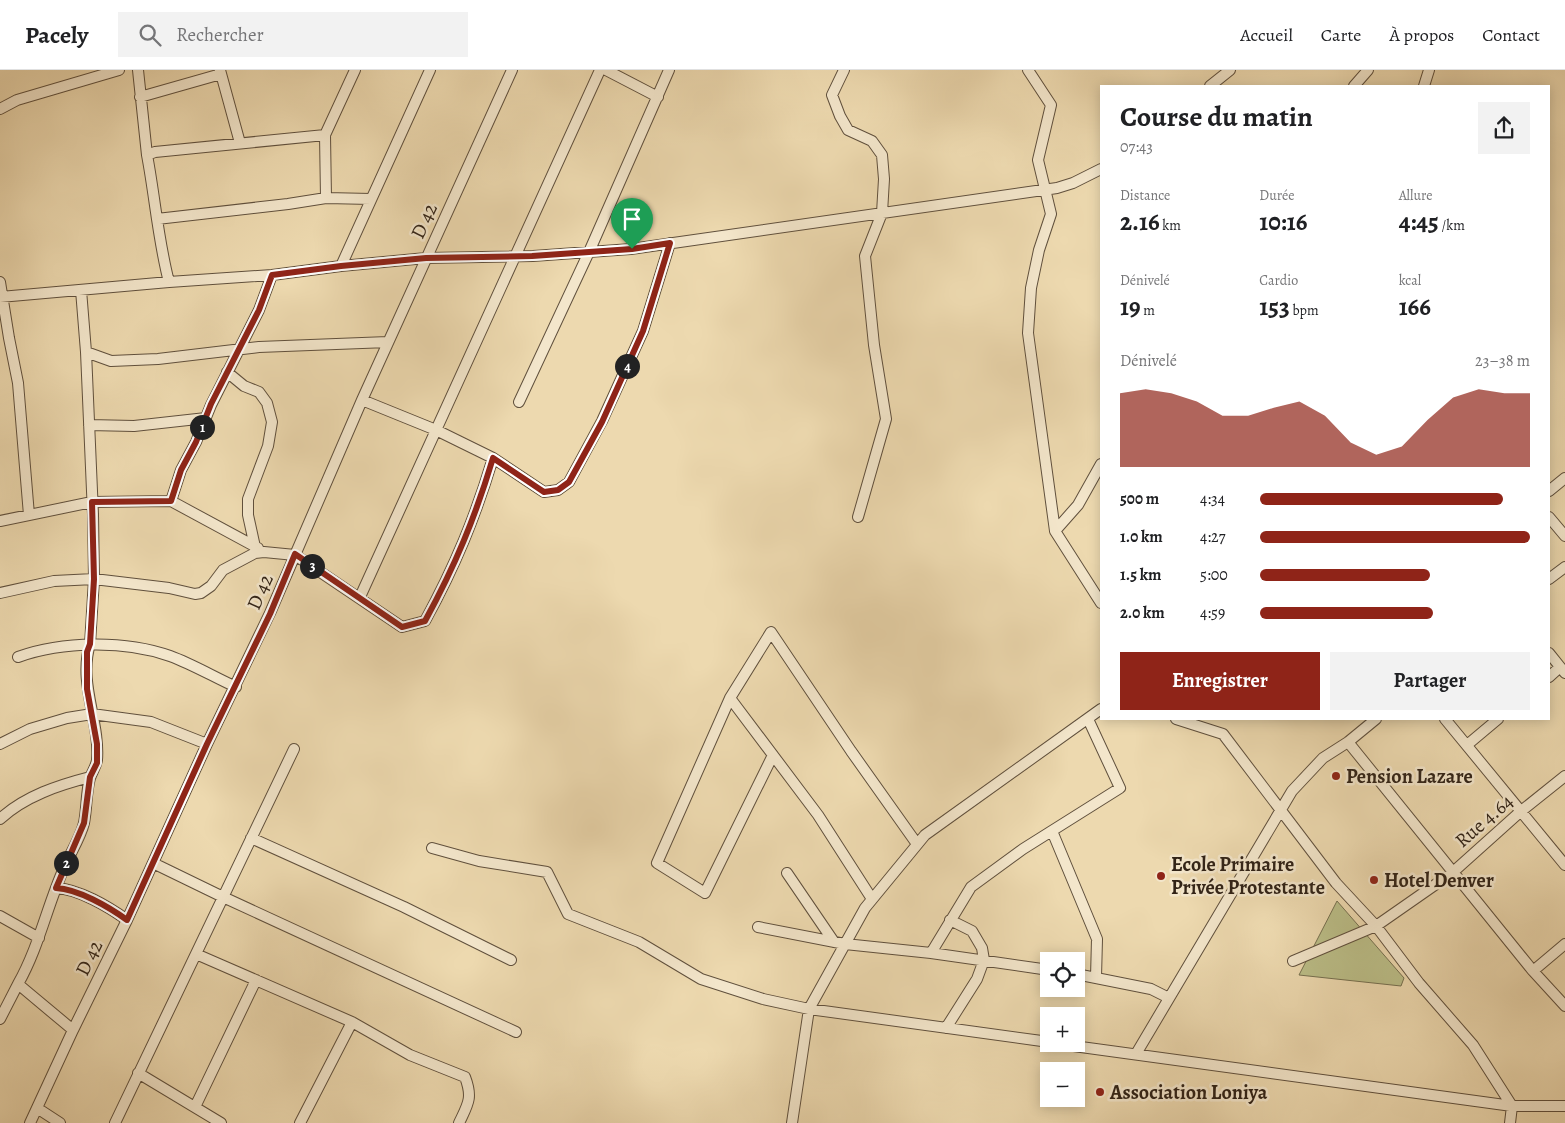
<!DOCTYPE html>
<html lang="fr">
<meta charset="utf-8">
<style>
:root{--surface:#fff;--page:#f2f2f2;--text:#202124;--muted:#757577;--line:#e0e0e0;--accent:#8f2418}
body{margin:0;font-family:Alegreya,serif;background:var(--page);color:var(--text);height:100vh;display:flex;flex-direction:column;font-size:19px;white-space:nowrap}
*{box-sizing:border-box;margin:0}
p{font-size:16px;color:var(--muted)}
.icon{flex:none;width:28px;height:28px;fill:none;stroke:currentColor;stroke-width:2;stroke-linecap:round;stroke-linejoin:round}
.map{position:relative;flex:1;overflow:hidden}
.panel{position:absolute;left:1100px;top:15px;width:450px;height:635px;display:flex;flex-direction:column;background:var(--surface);border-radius:0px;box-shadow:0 2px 12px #0003}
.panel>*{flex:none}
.buttons{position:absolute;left:1040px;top:882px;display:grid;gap:10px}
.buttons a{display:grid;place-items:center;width:45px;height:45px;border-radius:0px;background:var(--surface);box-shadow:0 2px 12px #0003;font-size:25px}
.pin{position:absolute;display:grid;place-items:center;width:42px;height:42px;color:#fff;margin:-51px -21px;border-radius:50% 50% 50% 0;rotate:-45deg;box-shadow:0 0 5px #0007}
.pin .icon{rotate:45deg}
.km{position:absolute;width:25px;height:25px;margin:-12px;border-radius:50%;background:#222;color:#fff;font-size:14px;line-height:25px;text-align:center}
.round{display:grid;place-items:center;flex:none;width:52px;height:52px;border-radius:0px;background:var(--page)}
.overview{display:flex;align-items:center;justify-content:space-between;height:85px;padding:0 20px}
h1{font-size:28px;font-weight:700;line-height:38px}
.stats{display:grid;grid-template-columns:repeat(3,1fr);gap:8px;height:85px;padding:5px 20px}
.stats div{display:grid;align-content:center}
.stats b{font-size:25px;font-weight:700}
.stats small{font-size:14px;font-weight:400}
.stats p{font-size:14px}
.chart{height:140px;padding:10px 20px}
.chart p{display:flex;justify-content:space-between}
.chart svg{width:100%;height:90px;margin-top:5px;fill:var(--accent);opacity:.7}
.cta{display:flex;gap:10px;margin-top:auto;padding:10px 20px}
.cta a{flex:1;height:58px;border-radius:0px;background:var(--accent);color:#fff;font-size:20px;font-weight:700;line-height:58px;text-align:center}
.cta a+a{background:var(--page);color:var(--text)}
ul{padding:0 20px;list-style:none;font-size:16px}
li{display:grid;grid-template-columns:80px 60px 1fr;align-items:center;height:38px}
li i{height:12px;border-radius:6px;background:var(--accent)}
header{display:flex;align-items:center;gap:30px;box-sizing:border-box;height:70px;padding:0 25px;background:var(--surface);border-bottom:1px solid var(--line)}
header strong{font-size:24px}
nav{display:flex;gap:28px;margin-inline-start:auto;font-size:18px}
.search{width:350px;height:45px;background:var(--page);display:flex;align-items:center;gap:12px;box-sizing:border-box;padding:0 18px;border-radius:0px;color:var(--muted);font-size:19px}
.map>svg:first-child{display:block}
.green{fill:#bbbe88;stroke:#767050}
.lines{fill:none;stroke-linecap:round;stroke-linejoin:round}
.minor-casing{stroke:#60503d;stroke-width:12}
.minor{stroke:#f3e6cb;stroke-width:10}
.route-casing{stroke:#fff;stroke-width:10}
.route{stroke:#8f2418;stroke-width:6}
.poi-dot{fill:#8f2418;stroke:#f3e6cb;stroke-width:2}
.labels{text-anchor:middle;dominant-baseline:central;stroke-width:5;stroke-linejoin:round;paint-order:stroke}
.street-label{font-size:20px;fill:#312317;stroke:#f3e6cb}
.poi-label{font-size:20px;font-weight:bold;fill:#312317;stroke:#f3e6cb;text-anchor:start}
</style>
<header>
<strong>Pacely</strong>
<div class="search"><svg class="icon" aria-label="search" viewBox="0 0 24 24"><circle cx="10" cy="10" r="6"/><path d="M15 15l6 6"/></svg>Rechercher</div>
<nav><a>Accueil</a><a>Carte</a><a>À propos</a><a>Contact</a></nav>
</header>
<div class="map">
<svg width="1565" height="1053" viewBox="0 0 1565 1053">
<rect width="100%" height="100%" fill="#edd9af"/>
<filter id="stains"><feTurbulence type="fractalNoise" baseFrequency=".004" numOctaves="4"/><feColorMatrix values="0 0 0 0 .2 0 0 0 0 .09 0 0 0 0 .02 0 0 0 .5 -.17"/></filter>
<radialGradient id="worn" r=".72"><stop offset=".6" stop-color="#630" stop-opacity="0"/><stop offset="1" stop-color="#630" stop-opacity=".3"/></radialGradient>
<path class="green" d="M1337 831 1404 908 1401 916 1299 905Z"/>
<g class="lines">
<g class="minor-casing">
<path id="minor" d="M138 0 147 85
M220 0 240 73
M606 0 658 27
M844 0 832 25 840 46 848 60 872 71 882 85 884 109 882 143 865 186 874 275 886 349 858 447
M1028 0 1051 35 1038 90 1051 144 1039 180 1031 218 1028 263 1055 461 1101 533
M1210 16 1230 0
M1354 16 1368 0
M1424 16 1429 0
M140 27 221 4
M0 39 17 30 119 0
M326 128 371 129
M157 149 288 134 326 128 325 65 355 0
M341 196 430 0
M0 212 9 268 18 313 29 445
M169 212C158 170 155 127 147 85L155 82 325 65
M0 227 169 212 272 205 341 196 426 188 533 186 631 179 1057 118 1073 113 1101 99
M86 282 111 291 158 289 259 277 388 272
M227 302 244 316 259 322 267 333 272 352 268 376 248 429V445L255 477
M362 330 436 360 493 388 544 422 558 420 569 412 602 351 643 261 670 173
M519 332 589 182 669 0
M89 355 134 356 206 348
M1549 421 1565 408
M171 431 258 478
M1549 447 1565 466
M0 451 92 432 171 431 181 400 196 372 211 335 259 240 272 205
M1055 461 1078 435 1101 394
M1549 509 1565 497
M0 523 54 511 94 509 169 518 195 524 201 523 211 516 223 500 255 483 264 482 295 485 402 557 425 551C455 496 475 448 493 388
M360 527 600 0
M1549 583 1565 603
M18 587C62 571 125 570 170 586 192 594 214 607 236 617
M1549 607 1560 597
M730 628 818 745 872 829
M1176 649 1223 664 1336 813 1376 856 1419 913 1473 975 1512 1036
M1445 649 1565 795
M1348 672 1533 901 1565 936
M0 674 30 659 67 648 92 644 151 652 207 674
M1467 675 1498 649
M773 685 705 823 657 793 730 628 771 562 851 681 917 774
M0 749C25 726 59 715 90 707
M1052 761 1097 869 1096 907
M251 768 404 837 511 890
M432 778 479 791 547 802 568 844 639 872 701 909 763 929 809 939 1049 972
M153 793 223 827 516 962
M787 803 834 872
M56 818C79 819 109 837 127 850
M0 846 39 868
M758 857 845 874 931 883 1049 900
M931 883 971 817 1023 779 1120 718 1088 649
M196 884 352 952 410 985 465 1007C473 1028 468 1034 459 1053
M1293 891 1376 856 1452 803 1520 742 1565 706
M1533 901 1565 874
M1076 904 1151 919 1169 928
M18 914C39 877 47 836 64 798 70 783 80 769 84 753 87 738 86 722 90 708 92 702 96 697 97 690 100 651 78 613 90 574L94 509 93 444 86 282 81 220
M0 949 18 914 73 960
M946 958 977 909 984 890 982 878 972 861 950 850
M1059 974 1512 1036H1565
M1136 984 1292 721 1323 688 1348 672 1376 649
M138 1003 221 1053
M195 1037 256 910
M37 1038 60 1053
M30 1053 73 960 127 850 207 674 270 543 362 330 512 0
M115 1053 294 679
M300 1053 352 952
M792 1053 809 939 865 838 925 765 1101 639
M1510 1053 1512 1036"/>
</g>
<use href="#minor" class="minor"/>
</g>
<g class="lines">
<g class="route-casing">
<path id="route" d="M670 173 643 261 602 352 569 412 558 420 544 422 493 388C475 448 455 496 425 551L402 557 295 484 270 544 207 674 127 850C109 837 78 819 56 818L84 753 90 707 97 693V674L87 619V582L90 574 94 509 92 432 171 431 181 400 196 372 211 334 259 240 272 205 341 196 426 188 532 186 632 179Z"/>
</g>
<use href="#route" class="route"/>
</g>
<g class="poi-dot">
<circle cx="1336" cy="706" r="5"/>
<circle cx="1161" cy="806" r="5"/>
<circle cx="1374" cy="810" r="5"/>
<circle cx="1100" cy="1022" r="5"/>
</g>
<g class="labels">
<g class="street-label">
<text transform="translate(424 151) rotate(-65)">D 42</text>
<text transform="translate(260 522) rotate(-66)">D 42</text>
<text transform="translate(1484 751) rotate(-41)">Rue 4.64</text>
<text transform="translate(89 888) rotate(-64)">D 42</text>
</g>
<g class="poi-label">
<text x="1346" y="706">Pension Lazare</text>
<text x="1171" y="794">Ecole Primaire<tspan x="1171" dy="23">Privée Protestante</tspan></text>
<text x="1384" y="810">Hotel Denver</text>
<text x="1110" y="1022">Association Loniya</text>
</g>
</g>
<rect width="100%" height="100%" filter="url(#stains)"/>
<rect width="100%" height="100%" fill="url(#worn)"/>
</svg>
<div class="buttons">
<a><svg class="icon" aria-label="locate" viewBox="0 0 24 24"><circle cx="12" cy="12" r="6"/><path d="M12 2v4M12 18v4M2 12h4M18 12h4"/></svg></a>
<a>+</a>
<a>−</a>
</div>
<div class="pin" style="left:632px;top:179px;background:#1e9e55"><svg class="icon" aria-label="arrive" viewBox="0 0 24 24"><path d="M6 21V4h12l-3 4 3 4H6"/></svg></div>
<b class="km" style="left:202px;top:357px">1</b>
<b class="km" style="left:66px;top:793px">2</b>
<b class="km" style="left:312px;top:496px">3</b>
<b class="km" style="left:627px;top:296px">4</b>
<section class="panel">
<div class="overview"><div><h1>Course du matin</h1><p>07:43</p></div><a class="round"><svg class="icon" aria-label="share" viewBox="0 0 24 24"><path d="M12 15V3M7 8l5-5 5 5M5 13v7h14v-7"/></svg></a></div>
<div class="stats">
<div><p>Distance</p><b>2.16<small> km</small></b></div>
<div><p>Durée</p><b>10:16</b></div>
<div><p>Allure</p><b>4:45<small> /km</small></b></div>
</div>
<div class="stats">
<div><p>Dénivelé</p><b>19<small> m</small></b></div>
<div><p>Cardio</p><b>153<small> bpm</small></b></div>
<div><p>kcal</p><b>166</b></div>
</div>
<div class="chart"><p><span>Dénivelé</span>23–38 m</p>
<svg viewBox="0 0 160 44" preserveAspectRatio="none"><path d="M0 44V8L10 6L20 8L30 12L40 19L50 19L60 15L70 12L80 19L90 32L100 38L110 34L120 21L130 10L140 6L150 8L160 8V44z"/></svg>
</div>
<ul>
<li><b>500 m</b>4:34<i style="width:90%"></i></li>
<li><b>1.0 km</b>4:27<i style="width:100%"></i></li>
<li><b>1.5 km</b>5:00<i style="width:63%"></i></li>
<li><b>2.0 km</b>4:59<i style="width:64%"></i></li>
</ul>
<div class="cta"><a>Enregistrer</a><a>Partager</a></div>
</section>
</div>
